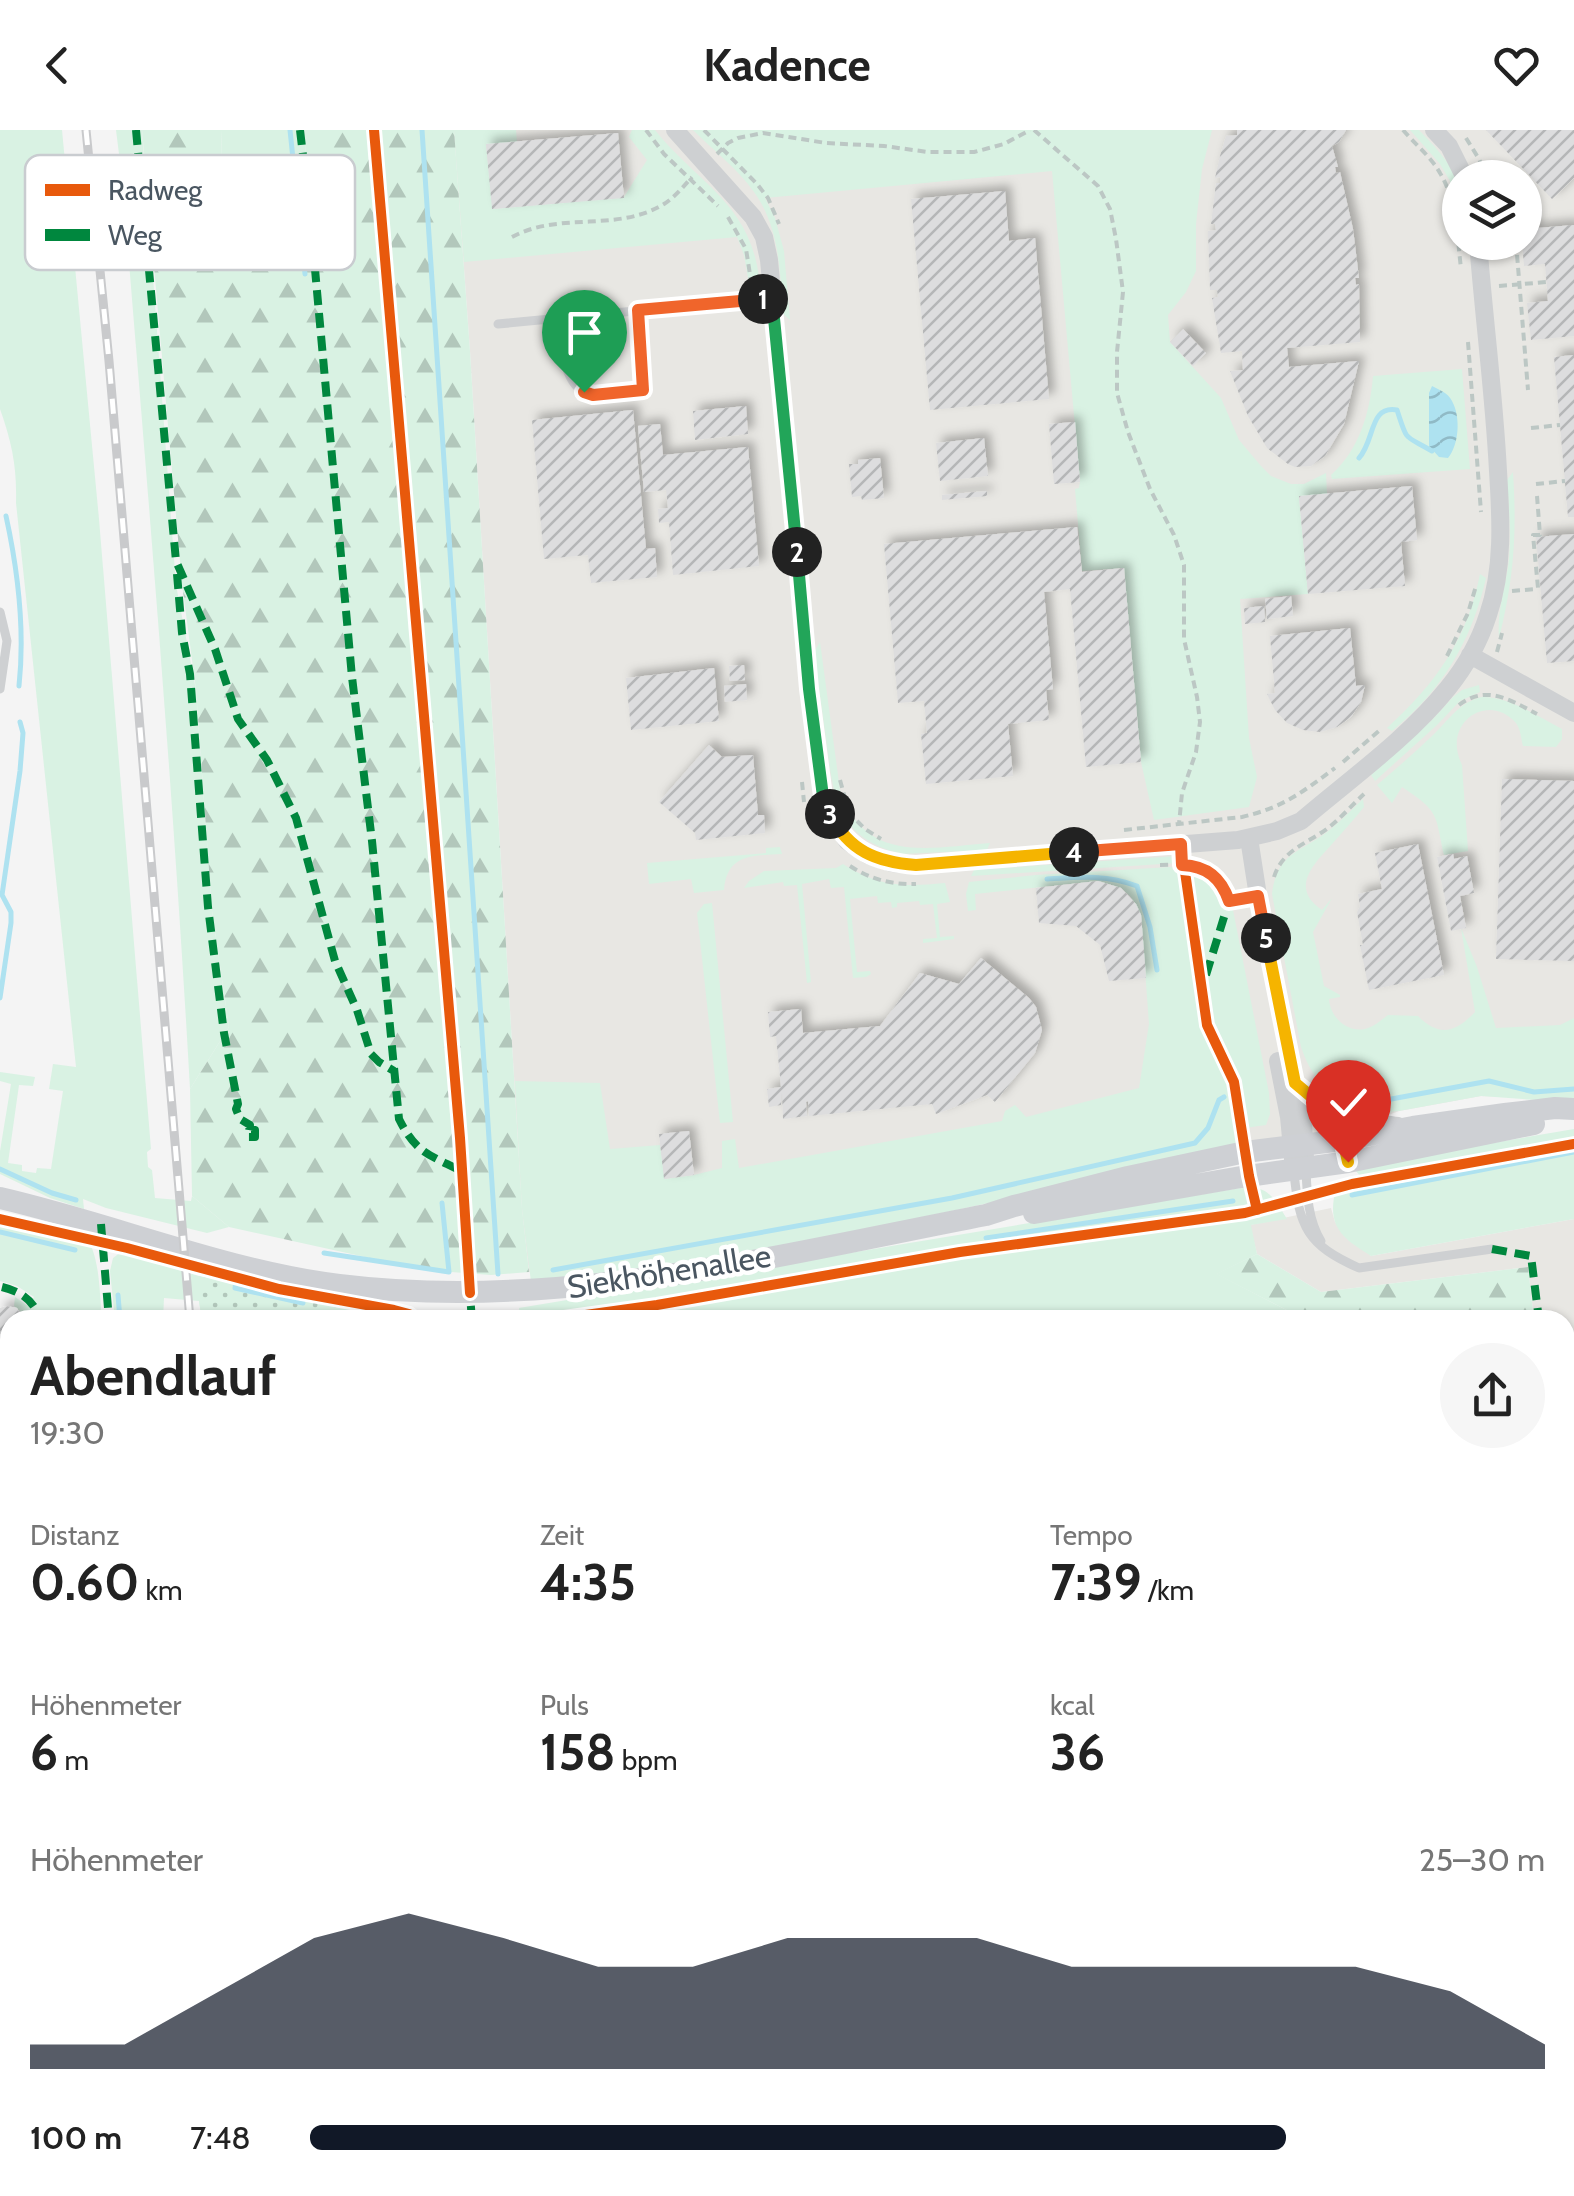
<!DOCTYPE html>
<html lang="de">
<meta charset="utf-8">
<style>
:root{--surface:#fff;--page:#f6f6f6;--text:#222;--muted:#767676;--accent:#111827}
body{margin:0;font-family:Cabin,sans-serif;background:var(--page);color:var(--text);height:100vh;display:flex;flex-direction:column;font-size:38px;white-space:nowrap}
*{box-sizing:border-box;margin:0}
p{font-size:32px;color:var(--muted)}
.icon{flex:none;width:55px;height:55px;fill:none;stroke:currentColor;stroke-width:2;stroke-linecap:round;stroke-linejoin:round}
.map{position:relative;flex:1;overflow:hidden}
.drawer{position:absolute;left:0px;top:1180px;width:1575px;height:888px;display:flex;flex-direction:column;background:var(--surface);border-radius:30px 30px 0 0;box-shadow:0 2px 8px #0004}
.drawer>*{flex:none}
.buttons{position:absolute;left:1442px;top:30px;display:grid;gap:20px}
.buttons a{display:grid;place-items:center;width:100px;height:100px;border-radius:50%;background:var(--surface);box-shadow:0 2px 8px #0004;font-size:50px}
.pin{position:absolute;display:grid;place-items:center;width:85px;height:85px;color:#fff;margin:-102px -42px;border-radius:50% 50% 50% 0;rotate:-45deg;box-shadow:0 0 10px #0007}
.pin .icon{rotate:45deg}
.km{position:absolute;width:50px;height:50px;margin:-25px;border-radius:50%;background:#222;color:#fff;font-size:28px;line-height:50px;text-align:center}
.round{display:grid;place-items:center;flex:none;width:105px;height:105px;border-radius:52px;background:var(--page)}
.head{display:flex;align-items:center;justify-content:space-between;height:170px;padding:0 30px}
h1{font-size:55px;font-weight:700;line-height:75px}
.figures{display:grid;grid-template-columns:repeat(3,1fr);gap:15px;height:170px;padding:10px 30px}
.figures div{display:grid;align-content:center}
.figures b{font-size:50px;font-weight:700}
.figures small{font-size:28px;font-weight:400}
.figures p{font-size:28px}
.chart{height:280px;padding:20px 30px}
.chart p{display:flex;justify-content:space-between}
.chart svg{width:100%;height:180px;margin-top:10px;fill:var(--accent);opacity:.7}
ul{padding:0 30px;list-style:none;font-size:32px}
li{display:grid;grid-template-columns:160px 120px 1fr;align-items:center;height:75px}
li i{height:25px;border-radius:12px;background:var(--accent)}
header{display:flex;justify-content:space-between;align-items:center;height:130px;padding:0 30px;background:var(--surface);font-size:45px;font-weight:700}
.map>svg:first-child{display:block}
.commercial{fill:#e8e7e3;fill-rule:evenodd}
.green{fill:#d9f2e3}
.forest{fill:url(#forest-firs)}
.park{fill:url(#park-dots)}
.water{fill:url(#water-waves)}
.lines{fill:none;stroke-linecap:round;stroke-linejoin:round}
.stream{stroke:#aee2f0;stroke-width:5}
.building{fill:url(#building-hatch);filter:url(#shadow)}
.path{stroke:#bcc7c4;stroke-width:4;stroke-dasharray:8 5;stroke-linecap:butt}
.lane{stroke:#ced0d2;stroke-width:9}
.street{stroke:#ced0d2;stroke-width:18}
.secondary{stroke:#ced0d4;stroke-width:22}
.rail-casing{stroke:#c9cacc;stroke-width:9}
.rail{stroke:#fff;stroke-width:5;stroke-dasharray:15;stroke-linecap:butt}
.quiet{stroke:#00873e;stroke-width:8;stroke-dasharray:15 8;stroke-linecap:butt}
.cycleway-casing{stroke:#fff;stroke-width:16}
.cycleway{stroke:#e8590c;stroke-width:10}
.split-1-casing{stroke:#fff;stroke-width:20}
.split-2-casing{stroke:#fff;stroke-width:20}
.split-3-casing{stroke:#fff;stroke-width:20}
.split-4-casing{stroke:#fff;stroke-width:20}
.split-5-casing{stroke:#fff;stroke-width:20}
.split-6-casing{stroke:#fff;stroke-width:20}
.split-1{stroke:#f0652b;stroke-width:12}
.split-2{stroke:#22a559;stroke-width:12}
.split-3{stroke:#22a559;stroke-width:12}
.split-4{stroke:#f5b400;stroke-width:12}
.split-5{stroke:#f0652b;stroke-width:12}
.split-6{stroke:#f5b400;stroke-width:12}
.labels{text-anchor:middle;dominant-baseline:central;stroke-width:9;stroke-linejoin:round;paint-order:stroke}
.street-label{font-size:32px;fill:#4a5661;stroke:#fff}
.key{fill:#fff;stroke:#c9ccd0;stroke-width:2.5}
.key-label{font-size:28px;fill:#4a5661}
</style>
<header><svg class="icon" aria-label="back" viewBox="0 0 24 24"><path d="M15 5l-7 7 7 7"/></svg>Kadence<svg class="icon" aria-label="heart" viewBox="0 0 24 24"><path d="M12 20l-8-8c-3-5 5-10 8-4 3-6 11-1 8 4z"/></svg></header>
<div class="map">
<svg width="1574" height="2066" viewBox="0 0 1574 2066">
<defs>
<pattern id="forest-firs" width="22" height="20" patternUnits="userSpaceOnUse" patternTransform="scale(2.5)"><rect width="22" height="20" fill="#d9f2e3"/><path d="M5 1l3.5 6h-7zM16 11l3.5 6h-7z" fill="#b2c7bb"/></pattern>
<pattern id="park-dots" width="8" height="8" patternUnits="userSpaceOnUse" patternTransform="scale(2.5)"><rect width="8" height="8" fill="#d9f2e3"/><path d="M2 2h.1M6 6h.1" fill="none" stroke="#b2c7bb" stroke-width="1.8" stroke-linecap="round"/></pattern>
<pattern id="water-waves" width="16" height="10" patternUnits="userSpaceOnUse" patternTransform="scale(2.5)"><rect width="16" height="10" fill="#aee2f0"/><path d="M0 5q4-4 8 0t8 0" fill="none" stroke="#90bac6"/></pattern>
<pattern id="building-hatch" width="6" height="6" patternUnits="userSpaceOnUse" patternTransform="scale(2.5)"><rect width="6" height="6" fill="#ddddde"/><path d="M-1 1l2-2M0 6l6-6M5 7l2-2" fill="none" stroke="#b5b6b7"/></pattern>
<filter id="shadow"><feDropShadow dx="6" dy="-6" stdDeviation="5" flood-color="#0004"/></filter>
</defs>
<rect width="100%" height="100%" fill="#f4f4f4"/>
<path class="commercial" d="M454 0H1574V969L1481 966 1399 981 1346 1001 529 1142 522 1078 470 221ZM1460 48H1525V112H1460Z
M1331 1078 1335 1092 1371 1126 1574 1089V1468L1565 1413V1190H1534L1528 1137 1321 1162 1257 1124 1250 1095Z"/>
<path class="green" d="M0 0H62L99 389 151 1019 147 1022 148 1037 152 1040 155 1068 191 1071 192 1066 229 1097 207 1103 106 1078 83 1069 84 1079 50 1068 0 1044V1021L11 954 0 951V942L35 947 33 956 19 955 8 1033 22 1035V1041L36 1043 37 1038 51 1039 63 961 49 959 53 934 76 937 16 373C17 337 12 313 0 279Z
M116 0H142L176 455 196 560 212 781 229 897 190 959C173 655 147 351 122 48Z
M221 0H304L316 140 225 118Z
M454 0H516L517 12 486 15 493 79 624 67 647 30 629 7 632 0H655C697 53 749 72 759 147L749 154 744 125 737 107 464 132Z
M693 0H1212L1202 39 1196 94V141L1186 162 1168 185 1170 212 1221 268 1239 310 1261 336 1271 346 1291 354H1304L1326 343 1327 364 1299 367 1308 464 1240 469 1249 608 1257 647 1249 677 1154 690 1141 632 1124 438 1082 441 1075 359 1079 358 1080 352 1052 41 765 68 775 88 784 121 790 190 783 184C780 142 780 98 754 62 738 39 713 20 693 0Z
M1410 0H1419C1435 17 1455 36 1459 60 1462 75 1460 92 1460 108L1450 51 1440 34Z
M1462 239 1470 339 1332 349 1331 345C1359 320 1370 283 1373 246Z
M1513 342C1517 403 1514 449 1499 508 1497 483 1504 462 1508 437 1512 408 1509 379 1507 350Z
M1480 444 1486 448C1472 510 1442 561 1392 601L1387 598C1436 553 1467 510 1480 444Z
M820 512 840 660C865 734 927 718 990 713L987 720 902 724C835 707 834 667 826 609 822 580 818 551 814 522Z
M1479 555 1480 562 1460 571 1437 595 1375 651 1371 645 1433 589 1453 567 1462 560Z
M1482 567C1510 567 1537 586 1562 599V609L1556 617 1523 616C1521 609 1521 600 1516 593 1488 561 1441 593 1462 635L1468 721 1444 725C1435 684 1440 682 1402 657L1392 673 1377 655C1396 639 1414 623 1432 606 1448 591 1459 572 1482 567Z
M1363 669 1364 677C1354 689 1343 702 1332 714 1314 734 1289 758 1322 780L1332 768 1313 802 1324 856 1340 865V867L1329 869C1330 886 1346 903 1365 899 1374 897 1381 890 1388 885L1418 886C1440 908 1456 902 1475 882L1461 798 1477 837 1496 898 1560 895 1574 888V969L1536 970 1481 966 1399 981 1367 984 1348 979 1349 974C1323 958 1311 946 1301 917L1272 764C1277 723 1299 723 1327 702 1340 692 1351 680 1363 669Z
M780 717 782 724C753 726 727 723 724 760L694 763 691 749 649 754 647 733 766 723V718Z
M1177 726 1178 733 971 746 974 740Z
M843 734C879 757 904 757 945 753L950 772 937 774 940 807 954 806V809L923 813V809L937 808 933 774 920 775 919 771 897 773V777L892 778 891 772 878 773 877 766 850 769 857 842 870 841 871 844 866 847 853 848 844 757 831 758 829 749 802 754 811 852 807 853 797 755 784 756 783 752 744 758 749 751 764 741 836 738Z
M1188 736C1213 743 1221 751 1228 776L1232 775 1269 963 1270 984 1266 995 1238 999 1240 1017C1005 1068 771 1128 531 1152L522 1078 515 951 600 953 610 1019 660 1015 665 1049 694 1045 722 1038V1011L735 1009 739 1038 1002 991 1005 981 1015 975 1026 987 1139 958 1149 894 1141 785 1130 766 1121 758 1098 751 975 764 976 780 968 781 966 764 969 752 1036 745Z
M712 773 733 992 720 993 697 783 704 774Z
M1574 999V1010L1368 1047H1361L1356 1041 1376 1033Z
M1574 1017V1089L1371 1126C1344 1109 1327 1098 1335 1063L1373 1053Z
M1246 1057C1269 1056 1276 1071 1287 1089L1251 1095 1257 1124 1217 1144 1306 1190H606L566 1186 520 1187 519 1178Z
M0 1083 81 1099C101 1122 99 1161 102 1190H23L20 1181 14 1176 15 1167 28 1176 34 1167 17 1156 0 1151Z
M121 1122 199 1146 409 1190H202L199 1171 164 1168 163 1190H115L110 1141 113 1128Z
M1565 1919H1574V2066H1400V2058H1565Z
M0 1983H10V2058H155L156 2066H0Z
M761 2058H1351V2066H761Z"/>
<path class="forest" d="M142 0H221L225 118 315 139 304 0H454L470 221 522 1078 529 1142 491 1145 424 1140 229 1097 192 1066 190 959 229 897 212 781 196 560 182 454Z
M1257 1124 1321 1162 1528 1137 1534 1190H1306L1216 1144Z"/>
<path class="park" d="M199 1146 406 1188 409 1190H202L199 1171Z
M278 2058H648V2066H279Z"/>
<path class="water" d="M1432 256C1440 260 1448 263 1452 271 1461 287 1459 315 1448 328L1439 327 1429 316V263Z"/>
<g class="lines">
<path class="stream" d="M290 0 305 144
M422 0 498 1144
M1359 328C1375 311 1369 275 1397 280 1408 313 1403 304 1432 321
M6 386C18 441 25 500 19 556
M1047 749C1079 747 1106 744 1137 756L1150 797 1157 840
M0 868 11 793V782L2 765 20 641 23 603 20 592
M1324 951 1375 972 1489 951 1534 962 1574 959
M0 1039 52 1063 76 1070
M1352 1065 1574 1022
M0 1102 75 1120
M986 1108 1233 1071
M324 1123 449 1142 442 1073
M553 1140 952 1068 1195 1013 1208 998 1219 970 1224 967
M236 1153 235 1158 303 1173
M118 1165 120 1190
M175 2058 176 2066
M593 2058V2066"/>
</g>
<path class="building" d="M1237 0H1346L1339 12 1332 16 1338 37H1335L1336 43 1340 42 1353 99 1359 148H1355L1356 155 1359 154 1360 212 1287 218 1289 237 1359 231 1344 294 1325 326 1311 336 1295 337 1288 334 1267 318 1248 286 1230 241 1243 240 1242 221 1221 223 1212 168 1218 167 1217 160H1210L1208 101 1216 100 1215 94H1211L1216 53H1220V47L1215 48 1220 26 1226 6 1237 5Z
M1486 0H1574V48L1552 69Z
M618 3 624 68 492 79 486 14Z
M1005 61 1009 111 1035 108 1049 269 930 280 911 69Z
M1574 95V206L1531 210 1527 173 1548 171 1545 134 1524 136 1522 112H1525V99Z
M1183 199 1206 223 1193 236 1170 212Z
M1574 225V387H1568L1554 227Z
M746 276 748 304 695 310 693 281Z
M633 280 646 419 655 418 657 447 591 453 588 425 544 429 532 290Z
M1075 292 1080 352 1054 354 1049 294Z
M660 294 663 325 748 317 759 436 673 445 669 392 659 393 658 379 668 378 666 360 644 362 638 296Z
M984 308 988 346 940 351 936 313Z
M880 328 884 368 862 370 861 366 852 367 849 334H858V330Z
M1412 356 1417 410 1401 412 1405 456 1308 464 1299 366Z
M987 361V366L942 370V365Z
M1077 397 1082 442 1124 438 1141 632 1086 637 1070 459 1044 462 1053 559 1046 560 1049 590 1008 594 1013 646 926 654 921 604 927 603 924 571 898 573 884 414Z
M1574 404V531L1547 533 1536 407Z
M1291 466 1293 486 1267 489 1265 469Z
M1264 476 1265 492 1245 494 1244 478Z
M1350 498 1356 556 1365 555 1361 572 1351 587 1337 597 1320 602 1303 600 1287 593 1275 580 1267 564 1275 563 1270 506Z
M744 535 745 550 730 551 729 536Z
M714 538 719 591 631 600 626 548Z
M746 554 747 570 725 572 724 556Z
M709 615 722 627 753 625 758 685H764L765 703 696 710 695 703 659 672Z
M1502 649 1574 651V831L1496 829Z
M1418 714 1444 845 1369 860 1360 815H1363L1357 782 1360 776 1358 764 1382 759 1375 723Z
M1453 724 1454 729 1467 726 1474 763 1460 766 1466 798 1451 801 1437 727Z
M1098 751 1121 758 1136 774 1141 785 1146 848 1109 851 1100 815 1076 796 1039 793 1036 758Z
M981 828 1029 868 1036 877 1042 900 1035 923 995 972 987 965 936 984 932 974 809 986 808 971 806 972 807 986 783 989 782 963 781 975 769 977 767 959 781 957 776 906 770 907 768 882 801 879 803 903 880 896 920 843 959 854Z
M689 1001 694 1045 664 1049 659 1004Z
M6 1176 17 1178 23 1190H10V1206L0 1204V1178Z
M10 1217V1983H0V1218Z
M1565 1621 1574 1623 1572 1639H1565Z
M1565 1969H1574V1995H1565Z
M700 2058H725V2066H701Z
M819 2058H1012V2066H819Z
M1426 2058H1459V2066H1426Z"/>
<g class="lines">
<path class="path" d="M646 0 664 24 718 76
M704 0 757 54 768 68 779 94
M1034 0 1098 56 1110 79 1116 109 1123 162 1117 222V263L1128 302 1150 359 1174 405 1184 435V509L1197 567 1200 592 1196 622 1182 663 1179 694
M1403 0C1415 14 1431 27 1440 43 1457 71 1457 107 1461 138
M1466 8 1479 29 1487 48
M717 24 728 13 738 8 763 3 826 13 884 16 928 22H974L1004 14 1030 0
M728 87 746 119 752 157
M512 107C560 81 616 103 664 74 675 67 683 57 692 47
M1516 112 1528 260
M1499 156 1547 152
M1468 212 1481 382
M1531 298 1560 295
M1536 354 1565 351
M1537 366 1540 405H1533L1538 458
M1512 461 1537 459
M1497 522 1502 503
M1447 526 1468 483 1476 456
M1459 575C1487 554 1510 570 1537 584
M1343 632 1381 599
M840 650 847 675
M802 652 804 672
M809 686 822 708
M857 691 865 699 881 709
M1124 700 1242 687C1284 677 1301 663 1335 638
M1160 735C1195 734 1216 734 1229 771L1243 768
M850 736C870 749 892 755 916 754
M1274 747C1283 719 1307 714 1328 698 1341 688 1352 675 1364 664
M1565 1913H1574
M1566 2003V2016L1574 2024
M1356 2058 1358 2066
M1467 2058V2066
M1047 2066V2058"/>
<path class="lane" d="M558 188C562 212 562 262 594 265 609 266 628 261 643 260L637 181
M498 194 773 168
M0 482 7 511 0 559
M1306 1040C1307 1064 1308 1090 1321 1111
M1294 1042C1299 1097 1307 1115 1359 1138L1492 1119"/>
<path class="street" d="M675 0 753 87 764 107 769 130 809 559 824 674 847 711 868 725 892 733 916 735 1238 710 1277 701 1301 691C1350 649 1407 609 1448 558 1465 537 1480 510 1488 485 1504 439 1501 388 1498 341 1494 264 1484 189 1478 112
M1434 0 1449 16 1465 48
M1470 525 1574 583
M1249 708 1258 766 1303 993 1305 1028
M1278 931 1289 987 1293 1029
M1295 953C1303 960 1311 968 1320 974 1343 989 1372 992 1398 996
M1565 1537 1574 1540
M1565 1887H1574
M1384 2058V2066
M747 2066V2058"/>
<path class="secondary" d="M0 1068C113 1094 223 1140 339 1155 557 1182 773 1126 986 1085L1014 1076 1128 1047 1245 1022 1343 1010 1413 997 1505 984 1555 978 1574 979
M1034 1083 1241 1047 1348 1032 1534 994"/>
<g class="rail-casing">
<path id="rail" d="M86 0 109 231 190 1190
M251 2058 252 2066"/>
</g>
<use href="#rail" class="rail"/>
<path class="quiet" d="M136 0 176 431 215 519 238 589 267 630 296 688 335 831 357 880 371 924 379 932 394 941
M300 0 310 84 352 547 372 711 399 989C416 1023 428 1024 461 1041V1048
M177 444 182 503 190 544 208 777 224 903 238 974 236 979 240 989 250 995 248 1007H255V1000L249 999
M1206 845 1229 771
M101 1094 109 1190
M1492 1119 1531 1126 1539 1190
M469 1153 472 1190
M2 1157C22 1162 33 1170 41 1190
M1565 1423 1574 1499
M0 2003H10
M160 2058 161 2066
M326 2058 327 2066
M371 2058 374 2066
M437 2058 438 2066
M549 2058 550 2066
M348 2066 350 2058"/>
<g class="cycleway-casing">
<path id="cycleway" d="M374 0 460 1008 470 1163
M1181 714 1207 895 1234 952 1249 1046 1257 1080
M0 1089 127 1118 279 1159 394 1180 409 1184 417 1190
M491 1190 557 1189 657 1175 960 1122 1245 1083 1352 1054 1574 1014"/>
</g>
<use href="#cycleway" class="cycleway"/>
</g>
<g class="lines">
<g class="split-1-casing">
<path id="split-1" d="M584 262 593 265 643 260 638 180 763 169"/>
</g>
<g class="split-2-casing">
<path id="split-2" d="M763 169 772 168 797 422"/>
</g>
<g class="split-3-casing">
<path id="split-3" d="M797 422 809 559 824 674 830 684"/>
</g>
<g class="split-4-casing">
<path id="split-4" d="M830 684C849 721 876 732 916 735L1074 722"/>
</g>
<g class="split-5-casing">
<path id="split-5" d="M1074 722 1181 714 1182 735C1207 736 1221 748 1229 771L1258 766 1266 808"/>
</g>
<g class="split-6-casing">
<path id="split-6" d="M1266 808 1295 953 1320 974 1340 984 1334 994 1341 1000 1348 1032"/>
</g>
<use href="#split-1" class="split-1"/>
<use href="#split-2" class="split-2"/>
<use href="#split-3" class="split-3"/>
<use href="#split-4" class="split-4"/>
<use href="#split-5" class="split-5"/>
<use href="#split-6" class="split-6"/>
</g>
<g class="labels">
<g class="street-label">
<text transform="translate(669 1141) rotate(-9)">Siekhöhenallee</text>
</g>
</g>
<rect x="25" y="25" width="330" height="115" rx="15" class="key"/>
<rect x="45" y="54" width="45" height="12" fill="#e8590c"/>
<rect x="45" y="99" width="45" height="12" fill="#00873e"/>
<g class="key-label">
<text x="108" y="70">Radweg</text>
<text x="108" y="115">Weg</text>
</g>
</svg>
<div class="buttons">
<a><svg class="icon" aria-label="layers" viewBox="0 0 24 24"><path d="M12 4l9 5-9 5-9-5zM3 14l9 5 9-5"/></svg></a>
</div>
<div class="pin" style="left:584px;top:262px;background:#1e9e55"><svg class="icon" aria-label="arrive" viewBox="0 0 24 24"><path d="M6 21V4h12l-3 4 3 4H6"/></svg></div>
<div class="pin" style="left:1348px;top:1032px;background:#d93025"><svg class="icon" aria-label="check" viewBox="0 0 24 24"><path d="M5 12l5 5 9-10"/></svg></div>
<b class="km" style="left:763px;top:169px">1</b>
<b class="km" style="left:797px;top:422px">2</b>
<b class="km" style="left:830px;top:684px">3</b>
<b class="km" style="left:1074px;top:722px">4</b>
<b class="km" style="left:1266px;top:808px">5</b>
<section class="drawer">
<div class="head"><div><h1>Abendlauf</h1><p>19:30</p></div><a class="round"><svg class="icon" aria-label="share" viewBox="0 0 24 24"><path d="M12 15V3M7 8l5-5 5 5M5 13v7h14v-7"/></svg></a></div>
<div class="figures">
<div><p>Distanz</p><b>0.60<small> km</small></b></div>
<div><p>Zeit</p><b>4:35</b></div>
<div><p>Tempo</p><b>7:39<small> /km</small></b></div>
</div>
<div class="figures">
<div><p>Höhenmeter</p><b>6<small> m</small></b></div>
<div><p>Puls</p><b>158<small> bpm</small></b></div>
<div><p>kcal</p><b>36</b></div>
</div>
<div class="chart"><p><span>Höhenmeter</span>25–30 m</p>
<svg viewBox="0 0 160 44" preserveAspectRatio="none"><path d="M0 44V38L10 38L20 25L30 12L40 6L50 12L60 19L70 19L80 12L90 12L100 12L110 19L120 19L130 19L140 19L150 25L160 38V44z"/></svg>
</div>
<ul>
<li><b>100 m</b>7:48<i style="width:79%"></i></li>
</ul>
</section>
</div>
